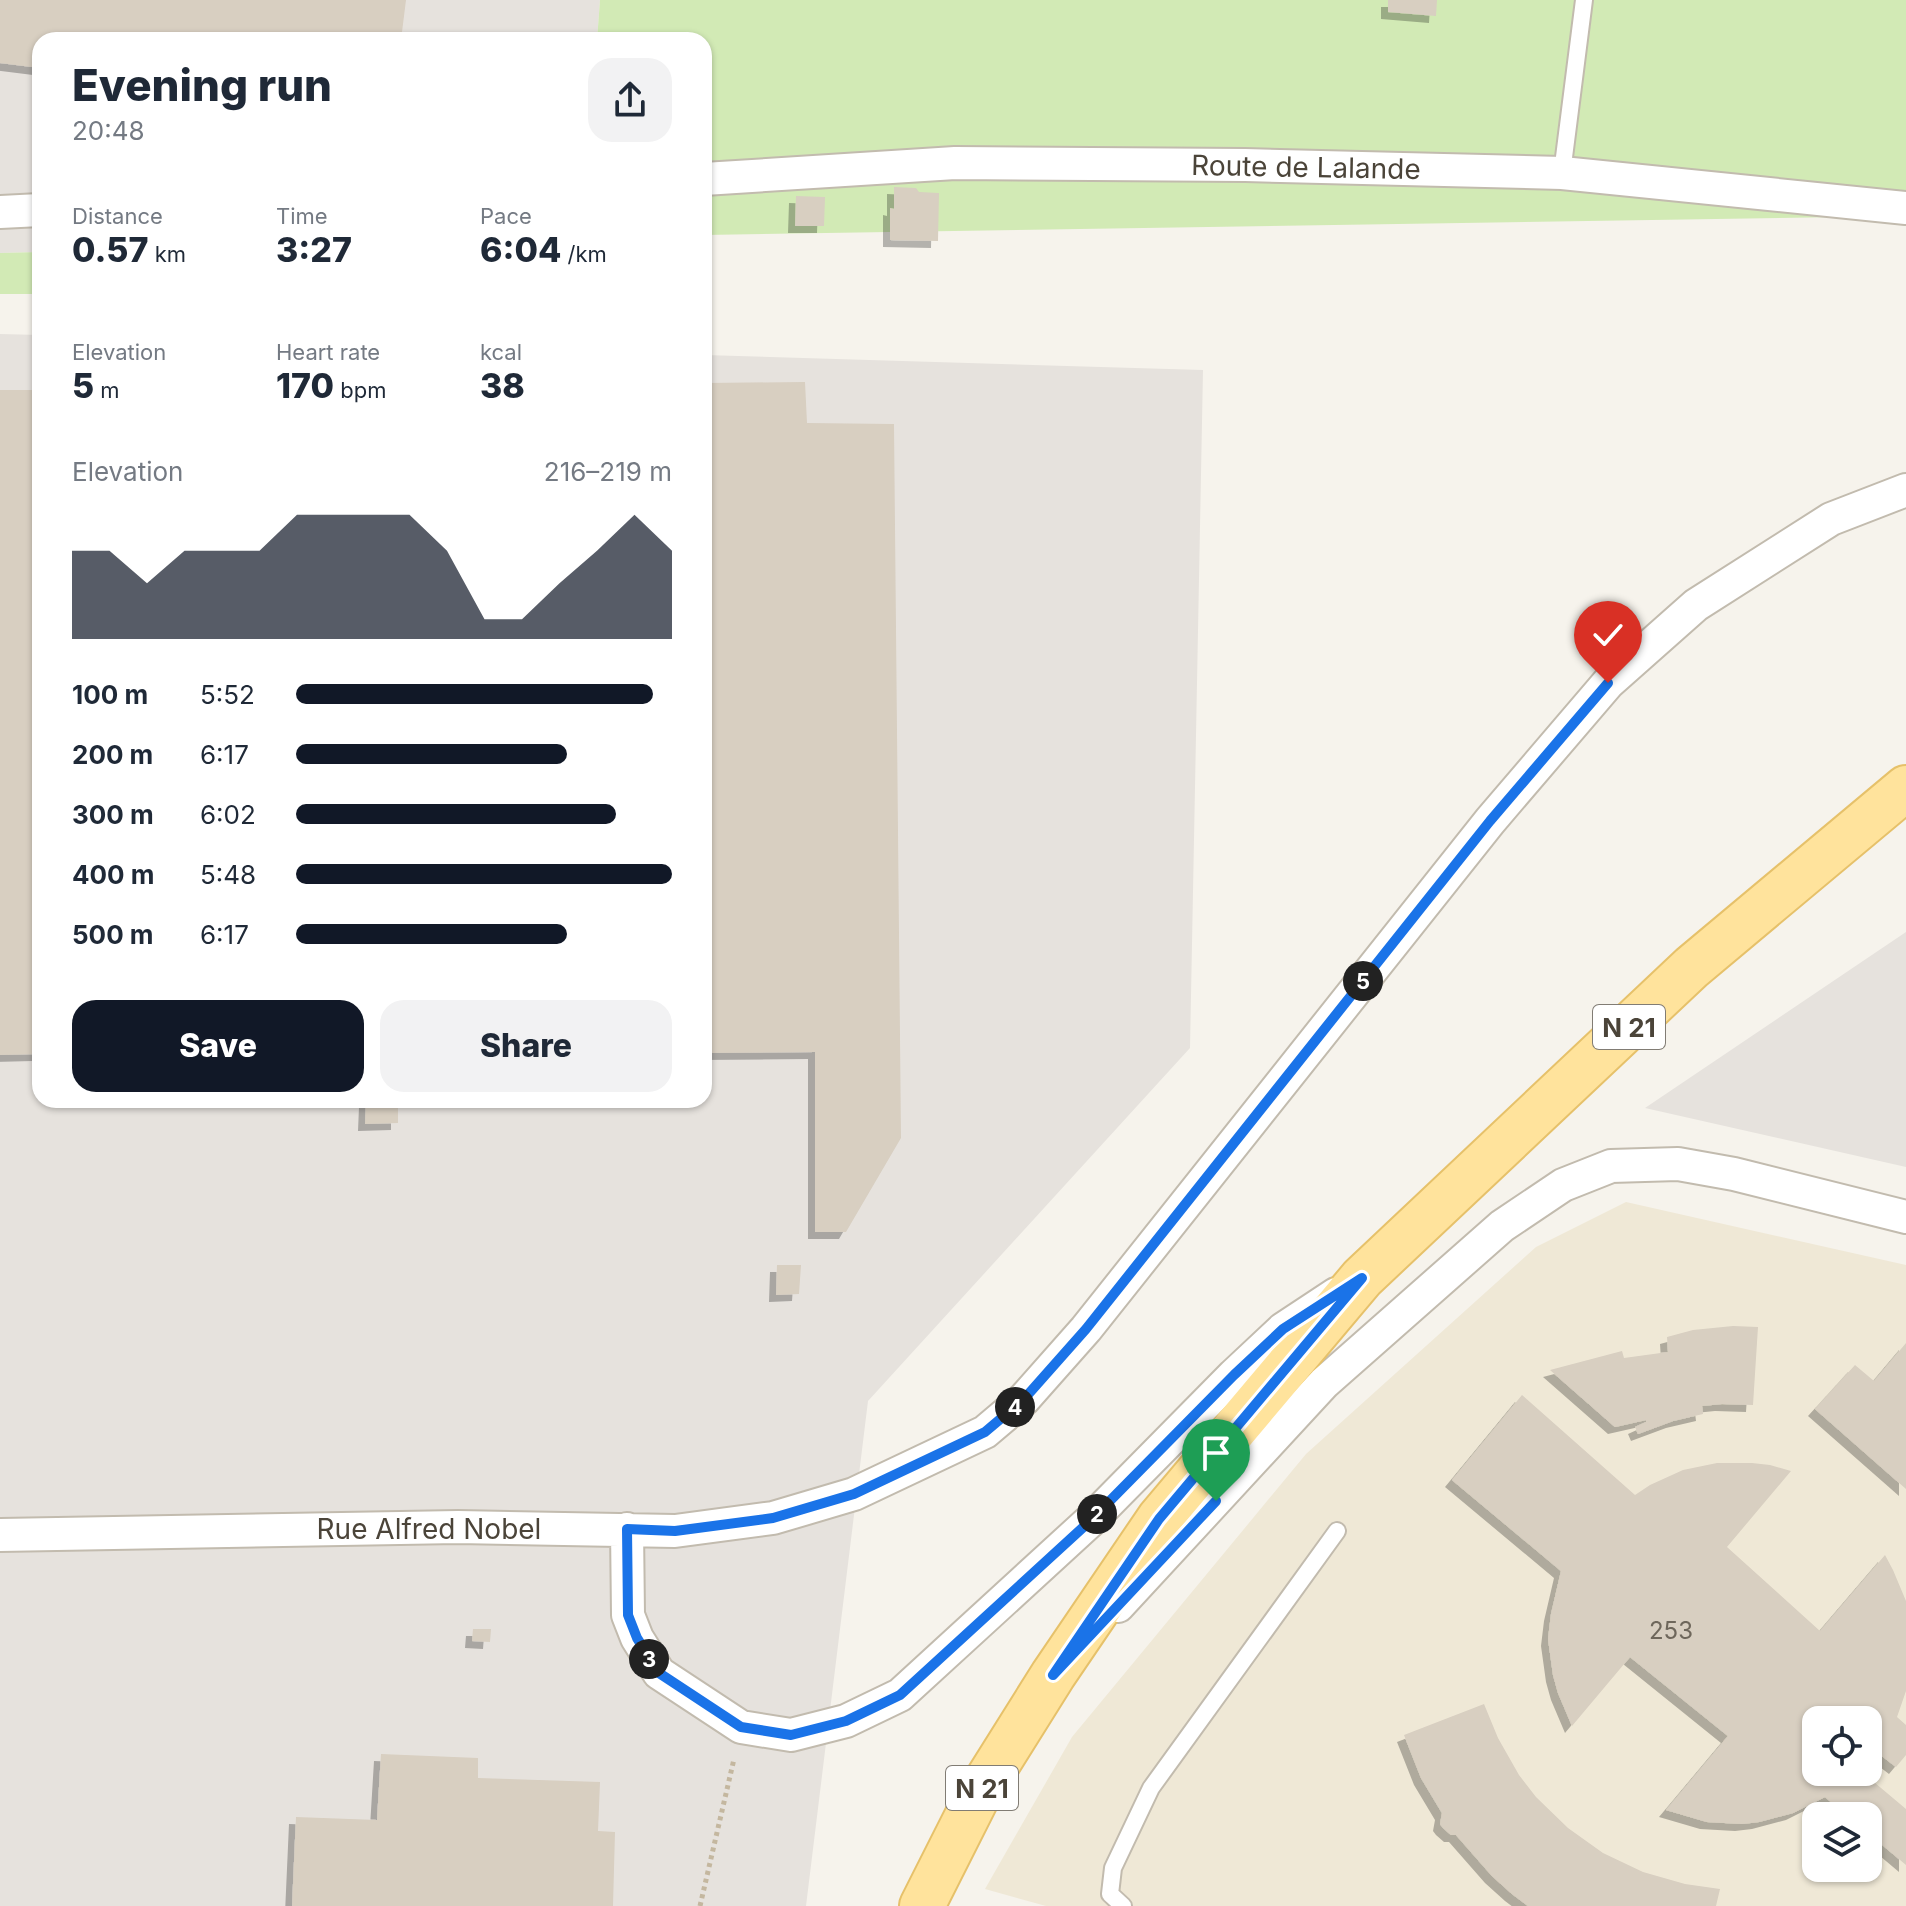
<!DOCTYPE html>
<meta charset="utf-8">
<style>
:root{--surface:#fff;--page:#f2f2f3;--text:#1f2937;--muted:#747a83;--accent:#111827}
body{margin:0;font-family:Inter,sans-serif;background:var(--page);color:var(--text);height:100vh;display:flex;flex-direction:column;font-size:30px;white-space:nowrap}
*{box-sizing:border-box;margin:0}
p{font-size:26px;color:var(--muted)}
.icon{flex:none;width:44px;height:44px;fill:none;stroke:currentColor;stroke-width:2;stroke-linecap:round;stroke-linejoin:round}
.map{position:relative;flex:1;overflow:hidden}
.side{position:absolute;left:32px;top:32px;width:680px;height:1076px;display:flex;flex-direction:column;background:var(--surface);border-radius:24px;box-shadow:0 2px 6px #0004}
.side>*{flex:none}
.tools{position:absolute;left:1802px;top:1706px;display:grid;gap:16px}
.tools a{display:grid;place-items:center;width:80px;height:80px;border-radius:16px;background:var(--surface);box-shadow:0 2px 6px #0004;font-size:40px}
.pin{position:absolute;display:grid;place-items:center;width:68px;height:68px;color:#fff;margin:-82px -34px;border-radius:50% 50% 50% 0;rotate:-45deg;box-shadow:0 0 8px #0007}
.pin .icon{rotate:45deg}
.km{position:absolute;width:40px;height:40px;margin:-20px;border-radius:50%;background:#222;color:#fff;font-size:22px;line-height:40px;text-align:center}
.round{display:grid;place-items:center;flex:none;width:84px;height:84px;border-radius:24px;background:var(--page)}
.summary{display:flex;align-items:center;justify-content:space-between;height:136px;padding:0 40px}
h1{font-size:44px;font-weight:800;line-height:60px}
.stats{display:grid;grid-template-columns:repeat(3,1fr);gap:12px;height:136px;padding:8px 40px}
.stats div{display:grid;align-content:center}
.stats b{font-size:34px;font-weight:800}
.stats small{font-size:22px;font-weight:400}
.stats p{font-size:22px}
.chart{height:224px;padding:16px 40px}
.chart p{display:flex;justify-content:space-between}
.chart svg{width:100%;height:144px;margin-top:8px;fill:var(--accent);opacity:.7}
.primary-button{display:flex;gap:16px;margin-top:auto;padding:16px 40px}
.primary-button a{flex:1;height:92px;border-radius:24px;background:var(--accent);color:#fff;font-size:32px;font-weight:800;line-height:92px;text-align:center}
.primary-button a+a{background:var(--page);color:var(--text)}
ul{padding:0 40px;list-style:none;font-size:26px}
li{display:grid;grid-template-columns:128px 96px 1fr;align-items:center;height:60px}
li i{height:20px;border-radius:10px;background:var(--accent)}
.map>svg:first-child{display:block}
.industrial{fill:#e6e2dd}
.education{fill:#efe8d6;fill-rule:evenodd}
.green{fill:#d2eab5}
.building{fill:#d8cfc1;filter:url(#shadow)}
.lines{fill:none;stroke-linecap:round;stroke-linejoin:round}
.lane-casing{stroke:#c2bbae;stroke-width:20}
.street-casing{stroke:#c2bbae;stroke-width:36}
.primary-casing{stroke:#e6c16a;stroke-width:48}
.path{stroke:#c4b79f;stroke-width:5;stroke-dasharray:4 4;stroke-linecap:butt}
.lane{stroke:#fff;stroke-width:16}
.street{stroke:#fff;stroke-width:32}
.primary{stroke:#ffe39c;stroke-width:44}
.route-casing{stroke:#fff;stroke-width:16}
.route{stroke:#1a73e8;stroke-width:10}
.labels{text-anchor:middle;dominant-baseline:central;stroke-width:8;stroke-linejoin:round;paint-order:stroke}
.number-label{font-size:24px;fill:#6e675b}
.shield{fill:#fff;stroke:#817c74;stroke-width:2}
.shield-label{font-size:26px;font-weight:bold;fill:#4b4439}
.street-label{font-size:28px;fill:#4b4439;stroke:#fff}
</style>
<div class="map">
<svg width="1906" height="1906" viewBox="0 0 1906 1906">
<defs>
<filter id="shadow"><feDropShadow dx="-7" dy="7" stdDeviation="0" flood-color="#0004"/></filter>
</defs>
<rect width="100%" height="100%" fill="#f6f3ec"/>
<path class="industrial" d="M0 0H600L597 40H40V252L0 253Z
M0 334 40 335V1100H704V355L1203 370 1190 1048 868 1401 806 1906H0Z
M1906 932V1167L1645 1108Z"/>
<path class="education" d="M1626 1202 1906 1265V1906H1046L985 1889 1072 1737 1306 1454 1536 1247ZM1816 1720H1868V1772H1816ZM1816 1816H1868V1868H1816Z"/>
<path class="green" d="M600 0H1906V216L704 235V40H597Z
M40 252V294H0V253Z"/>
<path class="building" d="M0 0H406L401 40H40V68L0 63Z
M1388 0H1437L1436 16 1388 12Z
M894 187 916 188 919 192 939 193 938 241 890 240V208L894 209Z
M796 196 825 197 824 226H795Z
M805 382 807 423 894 424 901 1138 846 1232H815V1052L704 1053V383Z
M0 390H40V1054L0 1055Z
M366 1100H398V1123L365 1124Z
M777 1265H801L799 1294 776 1295Z
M1733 1326 1758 1327 1753 1405 1722 1404 1702 1406 1703 1414 1673 1421 1638 1434 1635 1427 1646 1422V1420L1615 1427 1550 1370 1622 1351 1624 1358 1668 1352 1667 1337 1693 1330Z
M1906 1343V1489L1815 1409 1855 1365 1874 1381Z
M1522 1395 1635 1495 1650 1485 1683 1470 1717 1463H1752L1770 1465 1791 1471 1727 1547 1820 1631 1885 1555 1893 1570 1906 1601V1691L1897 1717 1906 1725V1755L1896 1767 1870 1747 1868 1750V1720H1816V1772H1862L1906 1809V1865L1868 1833V1816H1847L1825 1797 1793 1813 1759 1822 1742 1824 1707 1822 1666 1810 1728 1736 1630 1657 1572 1726 1558 1693 1553 1675 1548 1639 1551 1614 1561 1571 1452 1480Z
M473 1629H491L490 1642 472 1641Z
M1484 1704 1498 1738 1519 1775 1536 1797 1568 1828 1603 1853 1643 1872 1685 1884 1720 1889 1716 1906H1528L1512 1894 1492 1876 1456 1835H1451L1443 1828 1440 1824 1442 1813 1421 1778 1404 1735Z
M381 1754 478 1758V1778L600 1782 598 1831 615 1832 613 1906H292L296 1817 377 1820Z"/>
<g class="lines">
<g class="lane-casing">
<path id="lane" d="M1562 173 1584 0
M1123 1906 1110 1894 1113 1868 1151 1788 1337 1531"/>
</g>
<g class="street-casing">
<path id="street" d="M704 179 955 163 1245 165 1562 173 1906 208
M0 212 40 210
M627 1529 628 1615 637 1638 659 1673 741 1727 791 1735 846 1721 900 1695 1090 1521 1234 1375 1283 1329 1336 1294
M0 1535 458 1527 675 1531 773 1518 854 1494 985 1432 1024 1399 1086 1329 1490 821 1608 683 1696 605 1831 519 1906 490
M1118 1606 1324 1383 1502 1226 1563 1185 1611 1166 1678 1164 1734 1174 1906 1217"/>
</g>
<g class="primary-casing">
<path id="primary" d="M922 1906 979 1793 1053 1675 1159 1519 1362 1278 1692 967 1906 788"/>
</g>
<path class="path" d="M700 1906 734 1759"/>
<use href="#lane" class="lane"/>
<use href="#street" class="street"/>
<use href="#primary" class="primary"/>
</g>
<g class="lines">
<g class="route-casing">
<path id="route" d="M1216 1501 1053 1675 1159 1519 1362 1278 1283 1329 1234 1375 1090 1521 900 1695 846 1721 791 1735 741 1727 659 1673 637 1638 628 1615 627 1529 675 1531 773 1518 854 1494 985 1432 1024 1399 1086 1329 1490 821 1608 683"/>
</g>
<use href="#route" class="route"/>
</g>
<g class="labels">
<g class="number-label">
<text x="1671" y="1630">253</text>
</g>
<g class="shield">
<rect x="1593" y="1005" width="72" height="44" rx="6"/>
<rect x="946" y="1766" width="72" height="44" rx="6"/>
</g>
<g class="shield-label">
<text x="1629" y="1027">N 21</text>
<text x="982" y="1788">N 21</text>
</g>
<g class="street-label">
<text transform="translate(1306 167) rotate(1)">Route de Lalande</text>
<text x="429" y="1529">Rue Alfred Nobel</text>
</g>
</g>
</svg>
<div class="tools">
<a><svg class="icon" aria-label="locate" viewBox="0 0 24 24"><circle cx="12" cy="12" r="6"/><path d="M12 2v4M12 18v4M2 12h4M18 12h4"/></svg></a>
<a><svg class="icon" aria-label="layers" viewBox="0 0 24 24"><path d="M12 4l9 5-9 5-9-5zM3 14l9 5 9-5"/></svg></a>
</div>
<div class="pin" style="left:1216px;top:1501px;background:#1e9e55"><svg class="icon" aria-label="arrive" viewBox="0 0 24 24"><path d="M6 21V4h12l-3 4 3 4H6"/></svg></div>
<div class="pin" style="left:1608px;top:683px;background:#d93025"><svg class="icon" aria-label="check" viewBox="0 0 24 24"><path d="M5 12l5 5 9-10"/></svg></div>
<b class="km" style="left:1097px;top:1514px">2</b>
<b class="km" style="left:649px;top:1659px">3</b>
<b class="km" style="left:1015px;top:1407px">4</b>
<b class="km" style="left:1363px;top:981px">5</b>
<section class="side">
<div class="summary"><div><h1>Evening run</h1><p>20:48</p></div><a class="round"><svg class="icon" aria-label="share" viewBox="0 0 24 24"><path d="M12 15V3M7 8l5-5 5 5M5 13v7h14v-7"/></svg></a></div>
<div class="stats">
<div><p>Distance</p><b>0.57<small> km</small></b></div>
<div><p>Time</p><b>3:27</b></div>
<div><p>Pace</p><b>6:04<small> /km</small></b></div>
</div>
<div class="stats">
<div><p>Elevation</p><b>5<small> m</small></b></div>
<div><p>Heart rate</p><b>170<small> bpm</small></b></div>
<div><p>kcal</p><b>38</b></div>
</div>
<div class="chart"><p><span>Elevation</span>216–219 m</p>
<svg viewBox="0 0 160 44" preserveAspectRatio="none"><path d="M0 44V17L10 17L20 27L30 17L40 17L50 17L60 6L70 6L80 6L90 6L100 17L110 38L120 38L130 27L140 17L150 6L160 17V44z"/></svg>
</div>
<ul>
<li><b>100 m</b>5:52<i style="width:95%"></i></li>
<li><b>200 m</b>6:17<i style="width:72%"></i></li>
<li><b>300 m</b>6:02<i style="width:85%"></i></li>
<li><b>400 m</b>5:48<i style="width:100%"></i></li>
<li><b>500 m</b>6:17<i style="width:72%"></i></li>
</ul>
<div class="primary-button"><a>Save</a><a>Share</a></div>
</section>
</div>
